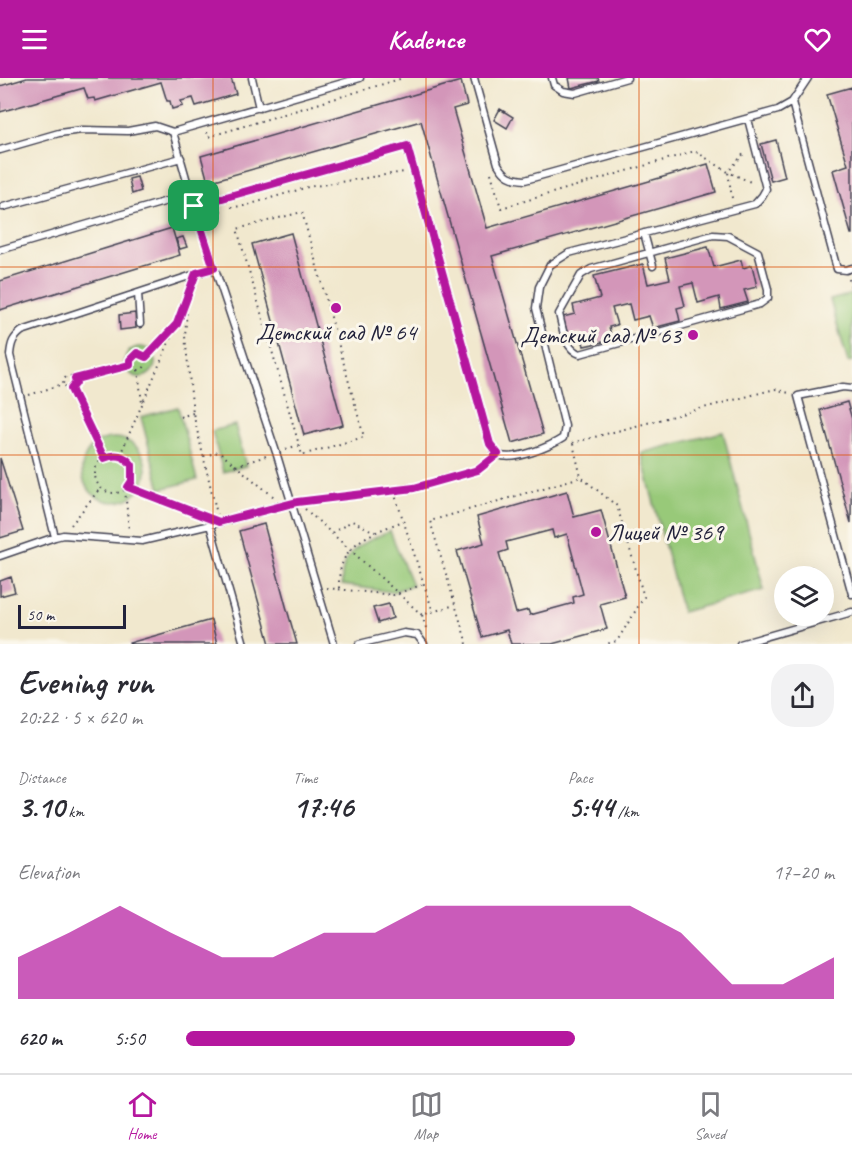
<!DOCTYPE html>
<meta charset="utf-8">
<style>
:root{--surface:#fff;--page:#f2f2f3;--text:#2b2b33;--muted:#7c7c81;--line:#e1e1e2;--accent:#b5179e}
body{margin:0;font-family:Caveat,sans-serif;background:var(--page);color:var(--text);height:100vh;display:flex;flex-direction:column;font-size:22px;white-space:nowrap}
*{box-sizing:border-box;margin:0}
p{font-size:20px;color:var(--muted)}
.icon{flex:none;width:33px;height:33px;fill:none;stroke:currentColor;stroke-width:2;stroke-linecap:round;stroke-linejoin:round}
.map{position:relative;height:566px;overflow:hidden}
.sheet{display:flex;flex-direction:column;background:var(--surface);flex:1}
.sheet>*{flex:none}
.buttons{position:absolute;left:774px;top:488px;display:grid;gap:12px}
.buttons a{display:grid;place-items:center;width:60px;height:60px;border-radius:50%;background:var(--surface);box-shadow:0 6px 24px #0002;font-size:30px}
.scale{position:absolute;left:18px;bottom:15px;width:108px;box-sizing:border-box;padding-left:6px;border:3px solid #22223b;border-top:0;font-size:16px;line-height:21px;white-space:nowrap;color:#22223b;-webkit-text-stroke:4px #fbf7ec;paint-order:stroke}
.pin{position:absolute;display:grid;place-items:center;width:51px;height:51px;color:#fff;margin:-26px;border-radius:12px;box-shadow:0 3px 9px #0006}
.round{display:grid;place-items:center;flex:none;width:63px;height:63px;border-radius:24px;background:var(--page)}
.headline{display:flex;align-items:center;justify-content:space-between;height:102px;padding:0 18px}
h1{font-size:33px;font-weight:700;line-height:45px}
.metrics{display:grid;grid-template-columns:repeat(3,1fr);gap:9px;height:102px;padding:6px 18px}
.metrics div{display:grid;align-content:center}
.metrics b{font-size:30px;font-weight:700}
.metrics small{font-size:16px;font-weight:400}
.metrics p{font-size:16px}
.chart{height:168px;padding:12px 18px}
.chart p{display:flex;justify-content:space-between}
.chart svg{width:100%;height:108px;margin-top:6px;fill:var(--accent);opacity:.7}
ul{padding:0 18px;list-style:none;font-size:20px}
li{display:grid;grid-template-columns:96px 72px 1fr;align-items:center;height:45px}
li i{height:15px;border-radius:8px;background:var(--accent)}
header{display:flex;justify-content:space-between;align-items:center;height:78px;padding:0 18px;background:var(--accent);color:#fff;font-size:27px;font-weight:700}
.tab-bar{display:flex;justify-content:space-around;align-items:center;height:84px;border-top:2px solid var(--line);background:var(--surface);font-size:16px;color:var(--muted)}
.tab-bar a{display:grid;justify-items:center;gap:3px}
.tab-bar .current{color:var(--accent)}
.map>svg:first-child{display:block}
.green{fill:#98c979;stroke:#5d765a;stroke-width:1.5}
.building{fill:#d396b9;fill-rule:evenodd}
.lines{fill:none;stroke-linecap:round;stroke-linejoin:round}
.service-casing{stroke:#414051;stroke-width:9}
.path{stroke:#414051;stroke-width:2;stroke-dasharray:1.5 4.5;stroke-linecap:butt}
.service{stroke:#fff;stroke-width:6}
.route-casing{stroke:#fff;stroke-width:12}
.route{stroke:#b5179e;stroke-width:8}
.grid{fill:none;stroke:#de560e;stroke-width:1.5;stroke-opacity:0.55}
.poi-dot{fill:#b5179e;stroke:#fbf7ec;stroke-width:2}
.labels{text-anchor:middle;dominant-baseline:central;stroke-width:6;stroke-linejoin:round;paint-order:stroke}
.poi-label{font-size:24px;fill:#22223b;stroke:#fbf7ec}
</style>
<header><svg class="icon" aria-label="menu" viewBox="0 0 24 24"><path d="M4 6h16M4 12h16M4 18h16"/></svg>Kadence<svg class="icon" aria-label="heart" viewBox="0 0 24 24"><path d="M12 20l-8-8c-3-5 5-10 8-4 3-6 11-1 8 4z"/></svg></header>
<div class="map">
<svg width="852" height="566" viewBox="0 0 852 566">
<rect width="100%" height="100%" fill="#fbf7ec"/>
<filter id="ink" filterUnits="userSpaceOnUse"><feTurbulence type="fractalNoise" baseFrequency=".0167" numOctaves="2"/><feDisplacementMap in="SourceGraphic" scale="12" xChannelSelector="R" yChannelSelector="G"/><feConvolveMatrix kernelMatrix="1 2 1 2 8 2 1 2 1" color-interpolation-filters="sRGB"/></filter>
<filter id="wash" filterUnits="userSpaceOnUse"><feTurbulence type="fractalNoise" baseFrequency=".008" numOctaves="4" result="noise"/><feDisplacementMap in="SourceGraphic" scale="24" xChannelSelector="R" yChannelSelector="G"/><feGaussianBlur stdDeviation="1.35" result="paint"/><feColorMatrix in="noise" values="0 0 0 0 0 0 0 0 0 0 0 0 0 0 0 0 0 1.4 0 .05"/><feComposite in="paint" operator="in"/></filter>
<g filter="url(#wash)">
<rect width="100%" height="100%" fill="#f1e8ce"/>
<path class="green" d="M852 216V283L848 284 830 222Z
M125 284a15 15 0 1 1 30 0a15 15 0 1 1-30 0Z
M178 329 197 402 160 411 141 339Z
M235 347 246 388 223 394 212 353Z
M723 354 764 512 682 534 641 375Z
M82 392a32 32 0 1 1 64 0a32 32 0 1 1-64 0Z
M390 453 412 507 392 514 342 507C339 473 363 465 390 453Z"/>
<g id="blocks">
<path class="building" d="M27 0H231L236 16 196 28 193 20 181 23 183 28 172 31 170 23H167L161 4 95 23 94 20 88 21 84 10 0 34V8Z
M569 0H598L599 3 571 10Z
M461 3 467 27 453 31 487 150 708 86 716 114 492 178 543 356 512 365 421 43 208 104 201 78Z
M852 9V156H851L833 92 848 87 827 16Z
M500 31 513 39 507 50 494 42Z
M776 62 785 99 771 103 761 66Z
M137 99 141 113 132 116 129 101Z
M172 150 180 177 0 232V203Z
M291 155 343 347 304 357 252 166Z
M183 159 187 169 180 171 176 161Z
M708 169 714 189 741 182 743 190 752 187 757 209 744 212 748 224 721 231 719 219 698 225 693 205 680 208 685 228 677 230 680 243 653 250 649 238 633 242 629 226 612 230 617 247 609 249 612 262 584 268 581 255 568 258 563 239 575 236 573 227 600 220 594 198 643 186 648 206 670 201 665 180Z
M135 235 136 250 120 252 119 237Z
M847 324 852 341 851 445 820 332Z
M0 380 23 453 0 460Z
M567 413 574 439 601 432 625 519 600 526 607 551 552 566H511L507 552 482 559 457 473 484 465 477 439ZM552 452 554 460 567 456 583 516 573 519 574 525 530 537 528 532 516 535 499 475 508 472 506 464Z
M264 446 286 528 297 566H270L239 453Z
M811 489 823 496 822 498H805Z
M11 499 15 514 0 518V503Z
M389 526 393 540 378 545 373 530Z
M211 542 217 566H129V565Z"/>
</g>
</g>
<g filter="url(#ink)">
<use href="#blocks" fill-opacity="0" stroke="#414051" stroke-width="1.5"/>
<g class="lines">
<g class="service-casing">
<path id="service" d="M252 0 259 30
M474 0 498 86C505 98 511 101 525 102L778 32 792 24 808 0
M552 0 554 7 563 13 575 15 627 0
M792 24 837 191 846 192 852 190
M173 54 194 128 276 374 334 566
M0 72 59 55 82 52 128 53 155 48 173 54 360 0
M194 128 407 68 490 366C493 370 496 375 499 377 514 384 551 368 563 360L565 348 536 230 539 209 550 187 569 175 755 126 762 118 766 111 748 41
M3 129 181 80
M644 155 653 188
M713 157 728 158 758 174 768 211V220L760 226 580 276C564 270 563 251 559 236L581 197 591 191Z
M0 172 191 116
M138 215 140 246
M852 310 843 309 798 318 852 516
M55 459 63 457 142 463 210 447
M0 478 55 459 10 277C11 265 13 260 22 253L214 190
M244 566 210 447 291 425
M359 566 404 555 417 557 424 566
M740 566 852 534"/>
</g>
<path class="path" d="M207 54 208 59 403 0
M491 95 501 130 695 73 728 94 753 105
M732 120 728 94 746 73
M231 129 244 128 308 109 404 94
M209 137 226 131
M849 201 852 213
M188 217 185 258 193 335 217 436
M130 284a8 8 0 1 1 16 0a8 8 0 1 1-16 0Z
M146 279 175 248
M138 292 142 325
M75 301 130 287
M71 311 103 379
M29 317 63 306 64 301 67 298H72L76 305 71 311H68L63 306
M180 339 193 335
M572 365 775 311 789 315
M573 366 581 399
M286 371 299 367 237 151 302 134 364 359 302 377 299 367
M120 377 177 246 191 208
M95 396a19 19 0 1 1 38 0a19 19 0 1 1-38 0Z
M204 378 219 374 274 419
M236 388 266 378
M128 409 203 438
M125 412 129 453
M394 414 433 534
M303 424 414 410 478 392 491 382
M305 431 422 537
M71 447 101 409
M332 455 352 443 375 454
M327 510 393 517 424 506
M339 510C337 466 368 457 403 443
M426 550 422 537 455 527
M467 566 430 443 581 399 617 428 644 519 617 563 606 566"/>
<use href="#service" class="service"/>
</g>
</g>
<g class="lines" filter="url(#ink)">
<g class="route-casing">
<path id="route" d="M407 68 490 366 498 376 478 392 414 410 297 424 219 444 128 409 132 403V387C124 377 116 375 104 380L71 311 76 305 75 301 130 287V282L137 275 146 279 177 246 196 195 214 190 194 128Z"/>
</g>
<use href="#route" class="route"/>
</g>
<path class="grid" d="M213 0V566M426 0V566M639 0V566M0 189H852M0 377H852"/>
<g class="poi-dot">
<circle cx="336" cy="230" r="6"/>
<circle cx="693" cy="257" r="6"/>
<circle cx="596" cy="454" r="6"/>
</g>
<g class="labels">
<g class="poi-label">
<text x="336" y="254">Детский сад № 64</text>
<text x="681" y="257" text-anchor="end">Детский сад № 63</text>
<text x="608" y="454" text-anchor="start">Лицей № 369</text>
</g>
</g>
</svg>
<div class="buttons">
<a><svg class="icon" aria-label="layers" viewBox="0 0 24 24"><path d="M12 4l9 5-9 5-9-5zM3 14l9 5 9-5"/></svg></a>
</div>
<div class="scale">50 m</div>
<div class="pin" style="left:194px;top:128px;background:#1e9e55"><svg class="icon" aria-label="arrive" viewBox="0 0 24 24"><path d="M6 21V4h12l-3 4 3 4H6"/></svg></div>
</div>
<section class="sheet">
<div class="headline"><div><h1>Evening run</h1><p>20:22 · 5 × 620 m</p></div><a class="round"><svg class="icon" aria-label="share" viewBox="0 0 24 24"><path d="M12 15V3M7 8l5-5 5 5M5 13v7h14v-7"/></svg></a></div>
<div class="metrics">
<div><p>Distance</p><b>3.10<small> km</small></b></div>
<div><p>Time</p><b>17:46</b></div>
<div><p>Pace</p><b>5:44<small> /km</small></b></div>
</div>
<div class="chart"><p><span>Elevation</span>17–20 m</p>
<svg viewBox="0 0 160 44" preserveAspectRatio="none"><path d="M0 44V27L10 17L20 6L30 17L40 27L50 27L60 17L70 17L80 6L90 6L100 6L110 6L120 6L130 17L140 38L150 38L160 27V44z"/></svg>
</div>
<ul>
<li><b>620 m</b>5:50<i style="width:60%"></i></li>
</ul>
</section>
<nav class="tab-bar">
<a class="current"><svg class="icon" aria-label="home" viewBox="0 0 24 24"><path d="M3 11l9-7 9 7M6 9v11h12V9"/></svg>Home</a>
<a><svg class="icon" aria-label="map" viewBox="0 0 24 24"><path d="M3 6l6-2 6 2 6-2v14l-6 2-6-2-6 2zM9 4v14M15 6v14"/></svg>Map</a>
<a><svg class="icon" aria-label="saved" viewBox="0 0 24 24"><path d="M7 4h10v16l-5-4-5 4z"/></svg>Saved</a>
</nav>
